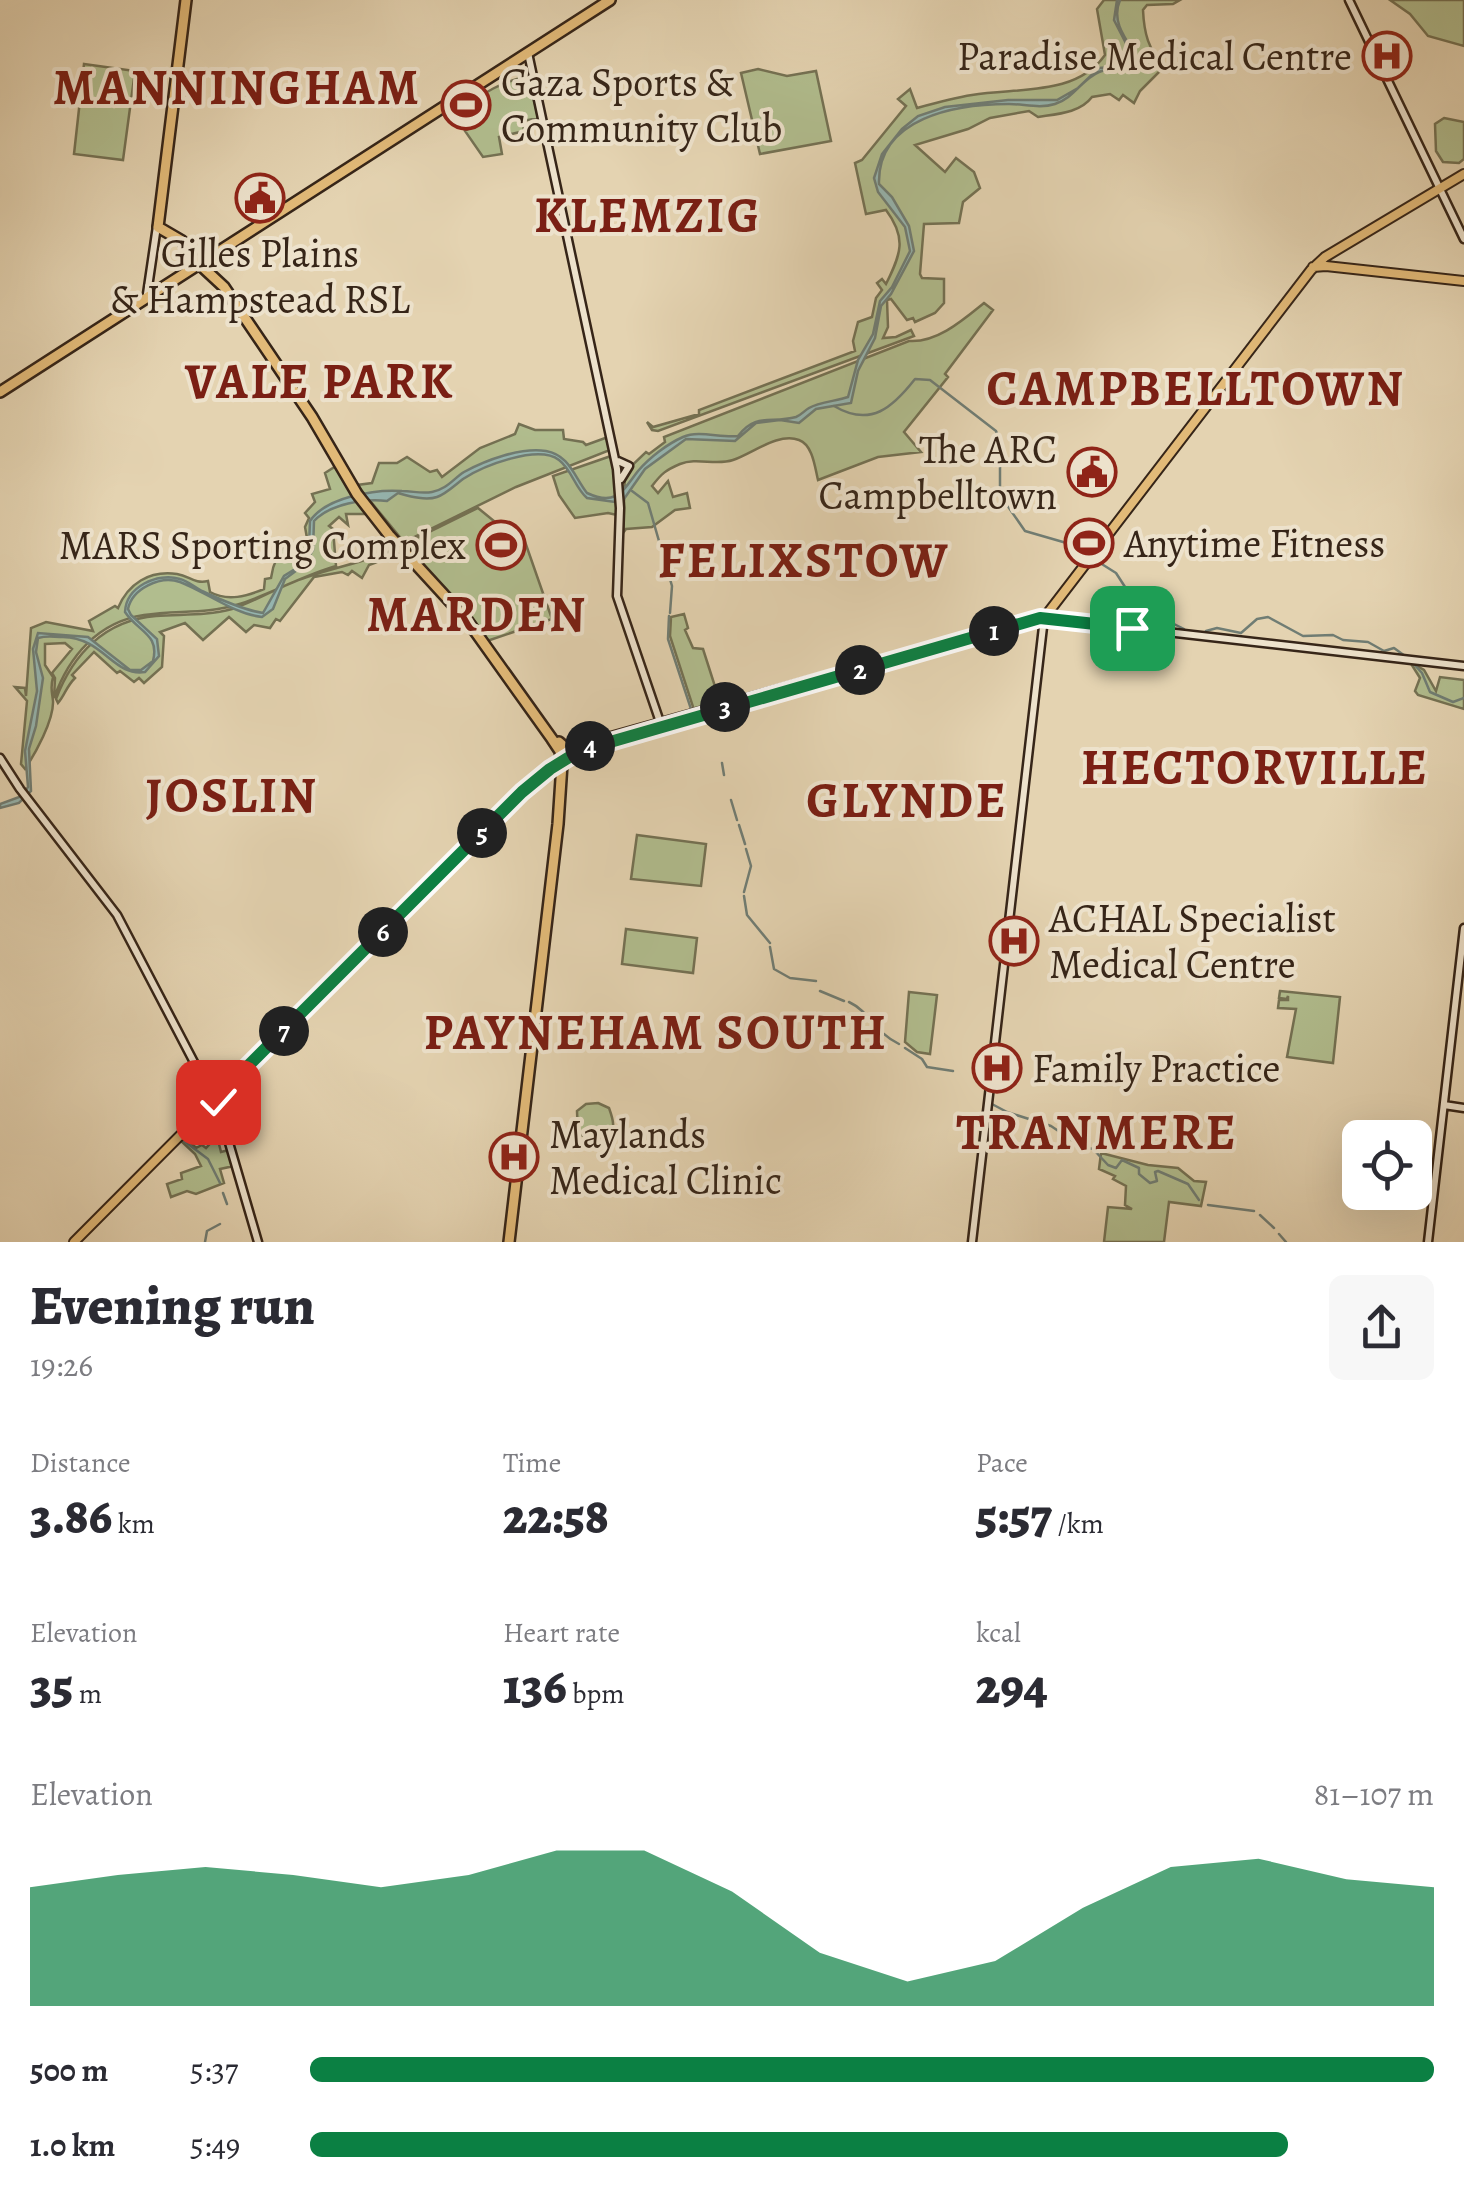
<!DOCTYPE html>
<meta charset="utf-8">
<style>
:root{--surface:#fff;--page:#f7f7f7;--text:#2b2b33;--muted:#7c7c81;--accent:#0b8043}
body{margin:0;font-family:Alegreya,serif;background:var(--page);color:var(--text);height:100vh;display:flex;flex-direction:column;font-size:38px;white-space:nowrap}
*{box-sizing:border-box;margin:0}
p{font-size:32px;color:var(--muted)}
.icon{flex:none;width:55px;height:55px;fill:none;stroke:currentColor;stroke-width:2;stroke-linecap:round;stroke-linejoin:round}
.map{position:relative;height:1242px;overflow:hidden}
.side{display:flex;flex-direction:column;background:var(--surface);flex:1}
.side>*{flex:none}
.buttons{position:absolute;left:1342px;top:1120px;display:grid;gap:20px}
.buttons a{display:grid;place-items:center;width:90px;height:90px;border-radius:15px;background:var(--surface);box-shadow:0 10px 40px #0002;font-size:50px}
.pin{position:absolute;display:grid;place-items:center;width:85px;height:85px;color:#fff;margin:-42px;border-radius:20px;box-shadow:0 5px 15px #0006}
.km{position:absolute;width:50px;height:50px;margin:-25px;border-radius:50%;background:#222;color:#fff;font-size:28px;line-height:50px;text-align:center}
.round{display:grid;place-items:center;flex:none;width:105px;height:105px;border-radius:15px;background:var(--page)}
.headline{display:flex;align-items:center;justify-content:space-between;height:170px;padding:0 30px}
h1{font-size:55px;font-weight:800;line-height:75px}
.figures{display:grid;grid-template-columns:repeat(3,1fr);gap:15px;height:170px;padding:10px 30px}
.figures div{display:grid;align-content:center}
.figures b{font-size:50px;font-weight:800}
.figures small{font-size:28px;font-weight:400}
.figures p{font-size:28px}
.chart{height:280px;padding:20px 30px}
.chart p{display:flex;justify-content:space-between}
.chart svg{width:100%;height:180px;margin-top:10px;fill:var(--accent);opacity:.7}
ul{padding:0 30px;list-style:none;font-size:32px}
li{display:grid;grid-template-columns:160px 120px 1fr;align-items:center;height:75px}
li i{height:25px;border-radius:12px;background:var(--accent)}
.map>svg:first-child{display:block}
.green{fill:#b1bd8e;stroke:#747153;stroke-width:2.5}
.water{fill:#96b7b2;stroke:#707d74;stroke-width:2.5}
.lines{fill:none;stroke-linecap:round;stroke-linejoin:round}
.stream{stroke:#707d74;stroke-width:2.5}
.secondary-casing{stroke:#362518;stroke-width:11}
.primary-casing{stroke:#362518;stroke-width:12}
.trunk-casing{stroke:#362518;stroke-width:14}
.secondary{stroke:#ede2cc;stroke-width:6}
.primary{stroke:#e2ba78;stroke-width:8}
.trunk{stroke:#e2ba78;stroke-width:9}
.route-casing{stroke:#fff;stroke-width:20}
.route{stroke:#0b8043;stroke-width:12}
.labels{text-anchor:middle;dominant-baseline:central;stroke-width:8;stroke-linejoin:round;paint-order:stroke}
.poi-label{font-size:40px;fill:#362518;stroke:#ede2cc;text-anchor:start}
.district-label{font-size:50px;font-weight:bold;letter-spacing:2.5px;fill:#7a1f14;stroke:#ede2cc}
</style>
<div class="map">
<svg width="1464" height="1242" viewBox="0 0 1464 1242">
<rect width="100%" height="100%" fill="#e4d3b1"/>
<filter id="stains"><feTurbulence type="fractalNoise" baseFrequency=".002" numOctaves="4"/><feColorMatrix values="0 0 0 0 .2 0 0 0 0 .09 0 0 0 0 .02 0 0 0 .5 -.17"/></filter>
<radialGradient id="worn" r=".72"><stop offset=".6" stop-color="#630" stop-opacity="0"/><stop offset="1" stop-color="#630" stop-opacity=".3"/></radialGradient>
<path class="green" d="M1104 0H1180L1173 4 1147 5 1143 10C1144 32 1148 51 1165 66L1140 91 1134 103 1123 95 1119 100 1110 94 1092 97C1080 113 1057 114 1038 117L1029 111 990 118 968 129 915 145 945 172 956 158 974 172 980 188 963 202 959 223 924 224 920 274 922 278 944 279V303L935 313 915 322 913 318 907 320 891 299 887 300 888 327 883 338 896 337 911 330 914 336 658 431 652 430 647 422 653 427 699 414V410L855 351 853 341 858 322 872 317 876 298 882 290 877 283 882 279 886 284C901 254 907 238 886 210L866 214 855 163 862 160 906 106 898 99 910 89 917 108C935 103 953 98 972 95 1017 87 1075 97 1105 55L1097 9Z
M1390 0H1464V46L1428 36 1410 14Z
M84 64 135 71 123 160 74 154Z
M758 69 787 76 816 71 831 141 760 154 741 73Z
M529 76 538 118 523 121 524 131 499 137 502 154 483 157 465 131 475 125 468 113C475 93 508 80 529 76Z
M1444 118 1464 122V159L1459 163 1443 162 1436 151 1435 124Z
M984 303 993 310 945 374 948 377 904 432 921 452 878 457 818 480C815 468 813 445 799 440 778 432 752 454 733 460 716 466 697 457 680 464 666 470 662 473 652 486L658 493 668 481 673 497 687 493 690 508 675 510 652 527 626 529 623 533 625 472 646 452 649 454 665 442 664 437 909 341C937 343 963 320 984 303Z
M519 424 535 430H563L564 439 583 442 586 445 608 437 610 450 516 487 404 542 357 485 372 483 379 463H397L407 457 430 472 437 470 442 477 480 448 515 434Z
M611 456 618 490 617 515 608 513 575 518 559 495 553 476Z
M336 466 369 514H346L348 525 339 517 329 526 333 529 336 566C301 576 270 595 236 605 206 614 175 610 144 615 98 622 69 656 54 698L55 678 52 673 72 649 65 643 45 644V665L53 677C50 688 52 691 53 701 54 720 35 754 25 769L21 764 27 701 15 687 25 688 26 696 31 628 46 622 93 631 89 621 115 606 118 608C128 584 149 570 177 574 190 576 194 584 208 581L210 592C228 602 247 596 264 589L265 579 271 578C273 562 279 551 289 540L300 548 307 538 305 527 309 518 305 513 315 502 312 494 330 489 325 473Z
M478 508 516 539 523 536 552 619 487 641 403 545Z
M398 548 401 553 369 565 362 578 352 571 348 575 342 572 314 577 280 621 276 619 270 628 254 625 246 632 229 617 203 640 185 623 160 632 164 636 162 667 144 683 139 678 134 682 120 671 117 673 94 652 72 675 75 678C66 687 65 695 58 703L56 699C73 654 105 620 156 616 182 614 207 616 232 609 259 600 283 584 310 576 340 566 369 561 398 548Z
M684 614 688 628 685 630 693 648 703 649 720 702 694 710 670 636 671 617Z
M1410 662 1424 670 1436 691 1440 677 1464 680V709L1418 695 1415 691 1420 678Z
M637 835 706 844 701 886 631 879Z
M626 929 697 938 693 973 622 964Z
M1280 991 1340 997 1333 1063 1287 1057 1296 1009 1278 1008 1279 1000H1288V996L1287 999 1279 998Z
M909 992 937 995 930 1054 917 1052 905 1042Z
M598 1103 609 1108C613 1119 617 1130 606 1138L578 1135 577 1111 586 1104Z
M184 1136 196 1148 202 1145 206 1148 217 1136 221 1152 229 1150 234 1166 220 1169 224 1183 196 1194 187 1191 171 1197 167 1184 182 1179 181 1173 201 1166 195 1154 180 1140Z
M1101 1153 1148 1165 1178 1168 1194 1181 1206 1182 1201 1206 1169 1202 1164 1242H1104L1108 1207 1132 1209 1125 1205 1126 1186 1113 1179 1115 1176 1099 1169Z"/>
<path class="water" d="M1117 0H1120C1111 21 1125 38 1136 55L1129 67C1120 70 1108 68 1099 72 1082 79 1074 98 1055 104 1040 109 1024 104 1009 104 957 104 877 117 879 184L892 197 909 226 914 251 891 294 881 306 875 338 858 371 851 403 816 409 799 423 780 420 756 423 735 441 686 439 645 469 624 499 615 502 587 498C575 488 572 470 559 460 538 444 483 466 463 479 455 485 446 494 437 497 425 501 409 496 398 493L387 501C365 498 330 504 314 521L313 550 304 565 285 579 273 609 262 617C234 614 206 592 180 582 160 575 132 589 128 609L131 615 157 639 159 656 145 672C113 677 104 638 63 637 53 637 48 635 38 638L36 652 43 678 36 726 29 749 31 791 19 803 0 808V804L22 796 28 787 25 751 37 691 33 649 38 633 88 637 130 670H141L153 661C160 634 138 632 125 612 126 587 157 572 180 579 188 581 194 587 202 591 219 599 244 610 263 613L284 576 300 566 309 546 310 521C326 497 375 489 402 491 413 491 421 494 432 492 447 489 453 479 464 472 486 460 521 447 546 451 569 455 574 476 587 493 617 507 623 490 638 471 649 458 667 444 683 437 699 430 720 438 738 436 756 412 771 424 796 417 801 415 804 411 809 408 819 402 837 401 848 397L858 360 873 334 880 301 892 287 910 251 905 227 878 192 874 178 882 154 902 129 918 116 945 107 1008 100H1057L1078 88 1099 68 1125 66 1132 55 1114 20Z"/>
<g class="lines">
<path class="stream" d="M834 406C871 428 893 407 915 379L930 380 996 431 1000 441V495L1025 531 1070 544 1116 573 1127 590 1145 599 1165 614 1172 623 1184 629
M632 491 648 503 672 586 670 613
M669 616 668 639 691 709
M1206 631 1217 628 1241 633 1257 619 1268 617 1303 636 1333 635 1343 640 1368 642 1384 651 1394 648 1405 656
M1411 661 1422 673 1430 692 1453 702 1464 698
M722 763 724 775
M731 800 737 820
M739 825 745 844
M744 892 751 866 746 849
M744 896 747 915 770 943
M770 947 774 969 790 978 816 981
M820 991 844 1001
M849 1002C870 1012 873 1031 899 1044
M905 1048 922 1059 927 1067 953 1071
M990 1103 1007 1112 1051 1126 1082 1147 1093 1149 1108 1165 1116 1168 1122 1160 1139 1168V1174L1150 1183 1157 1181 1155 1172 1158 1171 1188 1184 1199 1200
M184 1141 208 1159 220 1183
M223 1193 227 1204
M1208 1205 1254 1211
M1260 1215 1274 1228
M1279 1234 1286 1242
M205 1242 207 1231 220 1224"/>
<g class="secondary-casing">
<path id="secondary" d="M1349 0 1464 239
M528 53 617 469 620 508 617 596 661 725
M147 294 157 226
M618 461 629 466 621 479
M0 758 20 789 117 915 220 1112 258 1242
M1444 1105 1464 1108
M972 1242 1044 618 1464 666
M1428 1242 1464 928"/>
</g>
<g class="primary-casing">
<path id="primary" d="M1313 267 1326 266 1464 281
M1044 618 1311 270 1325 257 1464 174
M74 1242 541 773 565 754 588 743 1042 616"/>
</g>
<g class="trunk-casing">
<path id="trunk" d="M186 0 158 227 182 241 196 261 224 287 312 417 357 494 389 535 467 620 552 739 560 751 562 764 558 824 509 1242
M0 392 610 0
M559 742 568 750H574"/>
</g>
<use href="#secondary" class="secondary"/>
<use href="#primary" class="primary"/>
<use href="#trunk" class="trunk"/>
</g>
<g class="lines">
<g class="route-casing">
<path id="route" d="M218 1102 216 1099 236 1078 522 792 550 769 579 751 1040 618 1132 628"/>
</g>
<use href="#route" class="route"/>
</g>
<defs>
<g id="hospital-ring" transform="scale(2.5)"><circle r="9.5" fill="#ede2cc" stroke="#8f2418" stroke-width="1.5"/><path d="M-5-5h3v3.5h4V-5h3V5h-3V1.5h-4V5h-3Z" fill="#8f2418"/></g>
<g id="stadium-ring" transform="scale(2.5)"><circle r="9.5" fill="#ede2cc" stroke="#8f2418" stroke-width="1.5"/><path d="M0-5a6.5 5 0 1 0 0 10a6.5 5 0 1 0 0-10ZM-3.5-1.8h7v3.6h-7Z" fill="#8f2418"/></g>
<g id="civic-ring" transform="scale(2.5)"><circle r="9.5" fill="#ede2cc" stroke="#8f2418" stroke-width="1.5"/><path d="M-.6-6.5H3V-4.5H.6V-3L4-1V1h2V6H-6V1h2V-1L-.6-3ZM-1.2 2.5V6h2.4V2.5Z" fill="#8f2418"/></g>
</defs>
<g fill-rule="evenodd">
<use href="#hospital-ring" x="1387" y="56"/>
<use href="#stadium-ring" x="466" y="105"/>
<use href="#civic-ring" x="260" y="198"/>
<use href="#civic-ring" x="1092" y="472"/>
<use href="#stadium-ring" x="1089" y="543"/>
<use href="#stadium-ring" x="501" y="545"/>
<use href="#hospital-ring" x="1014" y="941"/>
<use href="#hospital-ring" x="997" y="1068"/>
<use href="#hospital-ring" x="514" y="1157"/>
</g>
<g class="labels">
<g class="poi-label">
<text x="1352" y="56" text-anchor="end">Paradise Medical Centre</text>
<text x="501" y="82">Gaza Sports &amp;<tspan x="501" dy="46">Community Club</tspan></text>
<text x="260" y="253" text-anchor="middle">Gilles Plains<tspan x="260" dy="46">&amp; Hampstead RSL</tspan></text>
<text x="1057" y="449" text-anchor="end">The ARC<tspan x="1057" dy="46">Campbelltown</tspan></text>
<text x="1124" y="543">Anytime Fitness</text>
<text x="466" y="545" text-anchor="end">MARS Sporting Complex</text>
<text x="1049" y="918">ACHAL Specialist<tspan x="1049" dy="46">Medical Centre</tspan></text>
<text x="1032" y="1068">Family Practice</text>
<text x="549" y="1134">Maylands<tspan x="549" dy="46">Medical Clinic</tspan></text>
</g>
<g class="district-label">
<text x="237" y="87">MANNINGHAM</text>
<text x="648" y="215">KLEMZIG</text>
<text x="320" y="381">VALE PARK</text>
<text x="1196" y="388">CAMPBELLTOWN</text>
<text x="804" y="560">FELIXSTOW</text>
<text x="477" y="614">MARDEN</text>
<text x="1255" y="767">HECTORVILLE</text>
<text x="232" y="795">JOSLIN</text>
<text x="907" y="800">GLYNDE</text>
<text x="656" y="1032">PAYNEHAM SOUTH</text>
<text x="1097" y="1132">TRANMERE</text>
</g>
</g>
<rect width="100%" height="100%" filter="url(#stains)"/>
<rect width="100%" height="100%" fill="url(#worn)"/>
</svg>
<div class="buttons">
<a><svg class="icon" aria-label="locate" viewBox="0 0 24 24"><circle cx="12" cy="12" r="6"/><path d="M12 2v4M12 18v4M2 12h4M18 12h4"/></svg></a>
</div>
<div class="pin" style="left:1132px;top:628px;background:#1e9e55"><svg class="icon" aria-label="arrive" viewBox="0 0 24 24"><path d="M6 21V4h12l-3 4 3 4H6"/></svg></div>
<div class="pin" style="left:218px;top:1102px;background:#d93025"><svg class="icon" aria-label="check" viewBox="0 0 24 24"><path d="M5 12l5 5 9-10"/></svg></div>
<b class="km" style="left:994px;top:631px">1</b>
<b class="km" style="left:860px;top:670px">2</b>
<b class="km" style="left:725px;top:707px">3</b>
<b class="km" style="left:590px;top:746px">4</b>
<b class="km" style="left:482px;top:833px">5</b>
<b class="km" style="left:383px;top:932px">6</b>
<b class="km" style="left:284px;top:1031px">7</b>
</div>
<section class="side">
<div class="headline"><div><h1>Evening run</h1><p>19:26</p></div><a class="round"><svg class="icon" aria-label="share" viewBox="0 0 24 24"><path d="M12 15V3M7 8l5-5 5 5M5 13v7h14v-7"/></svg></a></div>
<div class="figures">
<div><p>Distance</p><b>3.86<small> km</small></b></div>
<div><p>Time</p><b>22:58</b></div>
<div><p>Pace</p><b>5:57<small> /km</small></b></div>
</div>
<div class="figures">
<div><p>Elevation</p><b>35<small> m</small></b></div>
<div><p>Heart rate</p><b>136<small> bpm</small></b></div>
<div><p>kcal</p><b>294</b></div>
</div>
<div class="chart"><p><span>Elevation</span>81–107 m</p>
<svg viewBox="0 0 160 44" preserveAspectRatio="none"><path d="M0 44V15L10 12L20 10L30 12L40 15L50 12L60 6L70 6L80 16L90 31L100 38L110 33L120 20L130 10L140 8L150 13L160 15V44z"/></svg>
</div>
<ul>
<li><b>500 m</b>5:37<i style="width:100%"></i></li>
<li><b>1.0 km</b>5:49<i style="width:87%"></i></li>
</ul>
</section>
